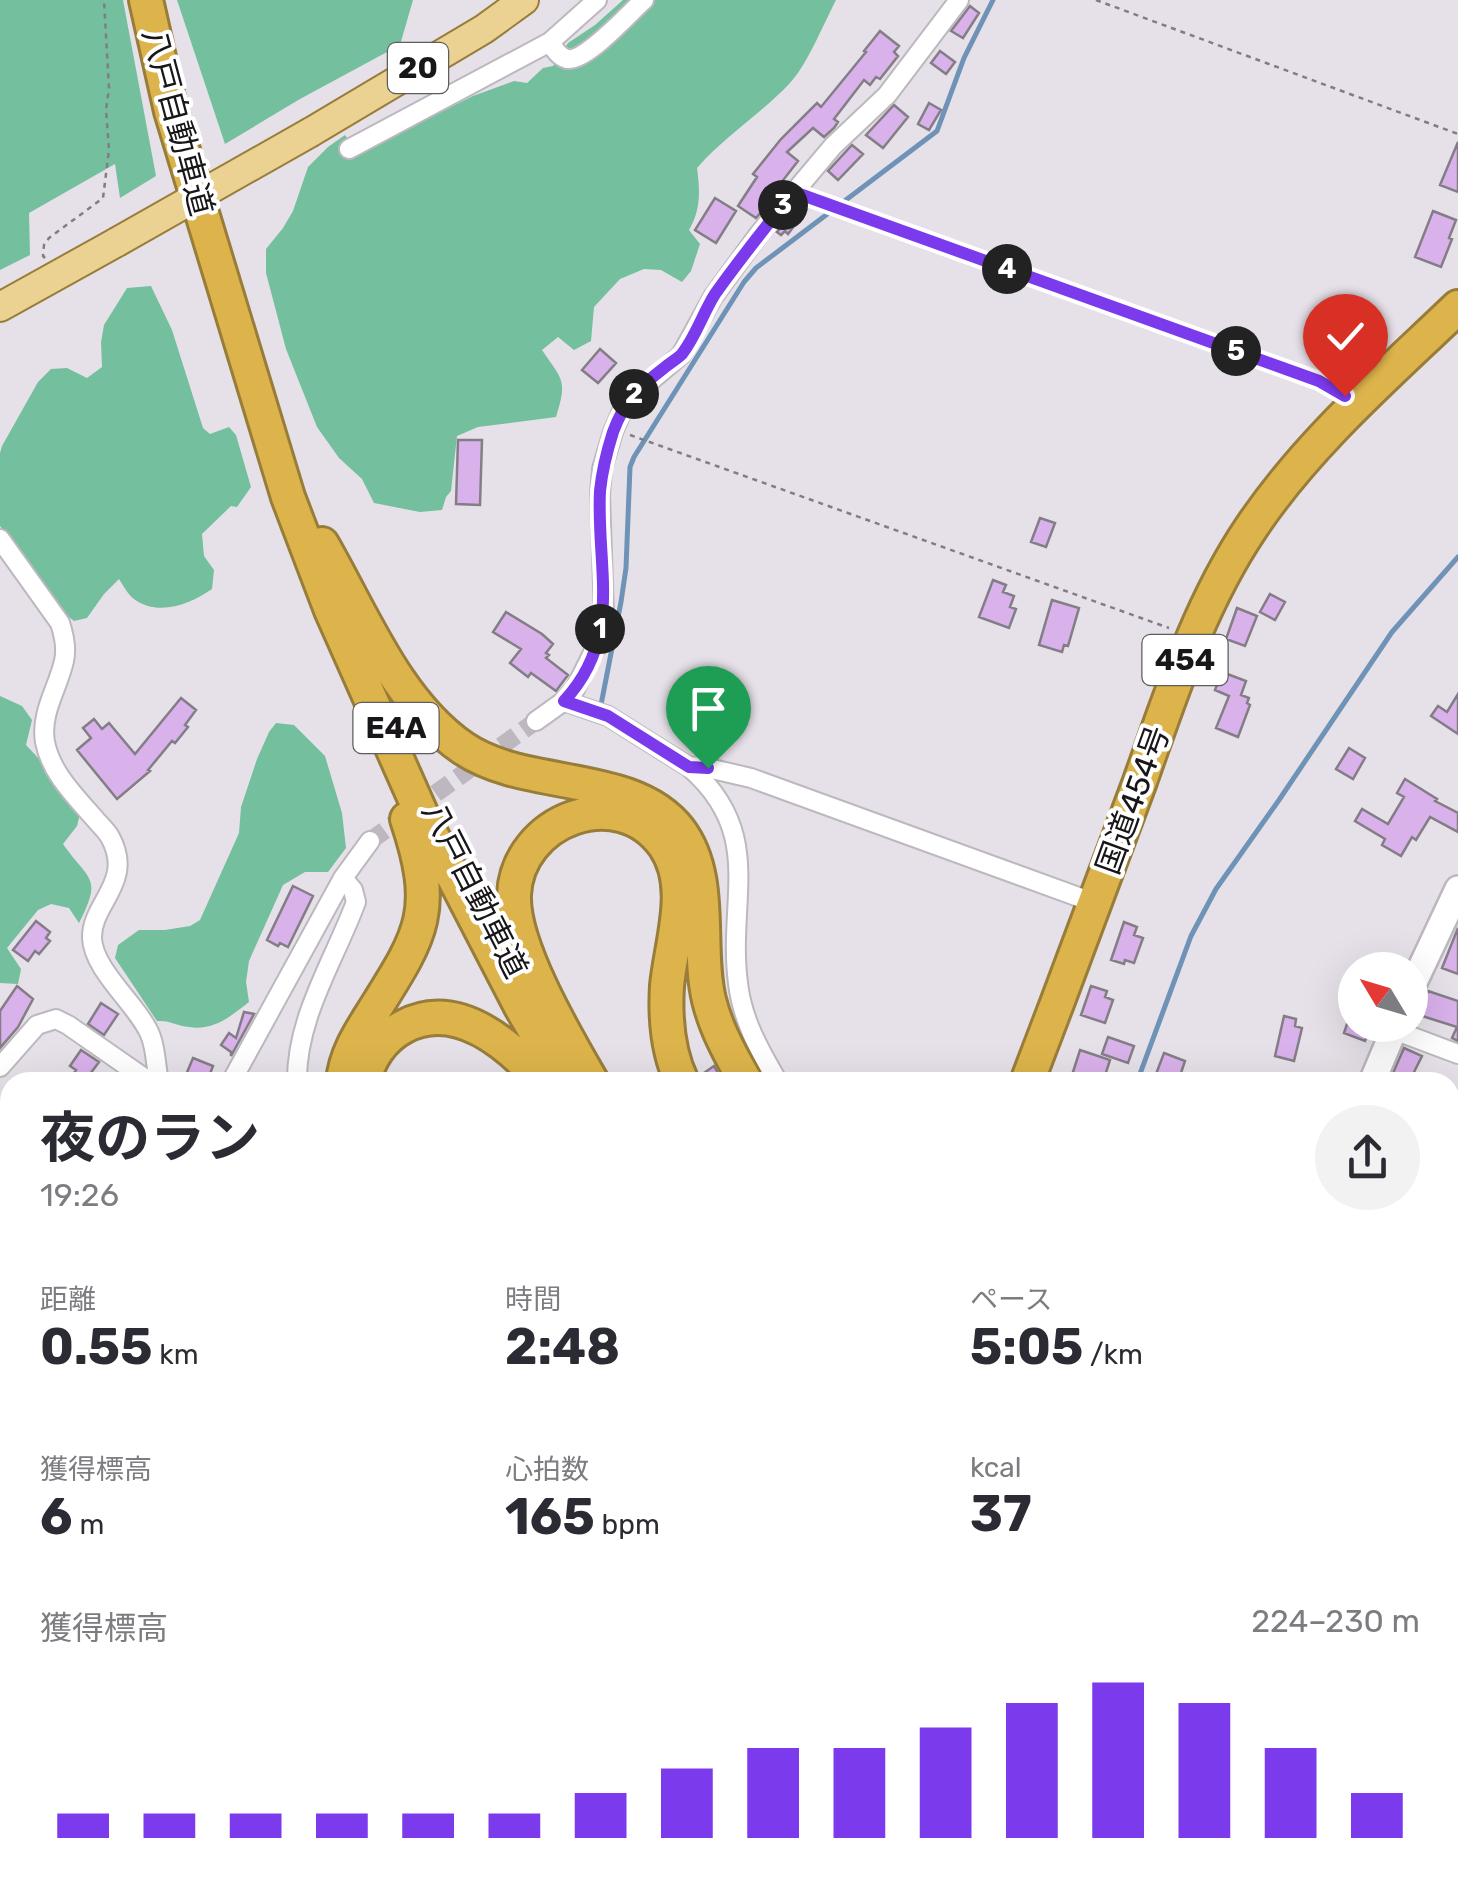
<!DOCTYPE html>
<html lang="ja">
<meta charset="utf-8">
<style>
:root{--surface:#fff;--page:#f2f2f3;--text:#2b2b33;--muted:#7c7c81;--accent:#7c3aed}
body{margin:0;font-family:Rubik,"Noto Sans JP",sans-serif;background:var(--page);color:var(--text);height:100vh;display:flex;flex-direction:column;font-size:38px;white-space:nowrap}
*{box-sizing:border-box;margin:0}
p{font-size:32px;color:var(--muted)}
.icon{flex:none;width:55px;height:55px;fill:none;stroke:currentColor;stroke-width:2;stroke-linecap:round;stroke-linejoin:round}
.map{position:relative;flex:1;overflow:hidden}
.sheet{position:absolute;left:0px;top:1072px;width:1460px;height:812px;display:flex;flex-direction:column;background:var(--surface);border-radius:30px 30px 0 0;box-shadow:0 10px 40px #0002}
.sheet>*{flex:none}
.needle{width:65px;rotate:308deg}
.buttons{position:absolute;left:1338px;top:952px;display:grid;gap:20px}
.buttons a{display:grid;place-items:center;width:90px;height:90px;border-radius:50%;background:var(--surface);box-shadow:0 10px 40px #0002;font-size:50px}
.pin{position:absolute;display:grid;place-items:center;width:85px;height:85px;color:#fff;margin:-102px -42px;border-radius:50% 50% 50% 0;rotate:-45deg;box-shadow:0 0 10px #0007}
.pin .icon{rotate:45deg}
.km{position:absolute;width:50px;height:50px;margin:-25px;border-radius:50%;background:#222;color:#fff;font-size:28px;line-height:50px;text-align:center}
.round{display:grid;place-items:center;flex:none;width:105px;height:105px;border-radius:52px;background:var(--page)}
.overview{display:flex;align-items:center;justify-content:space-between;height:170px;padding:0 40px}
h1{font-size:55px;font-weight:700;line-height:75px}
.stats{display:grid;grid-template-columns:repeat(3,1fr);gap:15px;height:170px;padding:10px 40px}
.stats div{display:grid;align-content:center}
.stats b{font-size:50px;font-weight:700}
.stats small{font-size:28px;font-weight:400}
.stats p{font-size:28px}
.chart{height:280px;padding:20px 40px}
.chart p{display:flex;justify-content:space-between}
.chart svg{width:100%;height:180px;margin-top:10px;stroke:var(--accent);stroke-width:6}
.map>svg:first-child{display:block}
.forest{fill:#73bf9e}
.lines{fill:none;stroke-linecap:round;stroke-linejoin:round}
.stream{stroke:#6f93b7;stroke-width:5}
.building{fill:#d9b1eb;stroke:#837e85;stroke-width:2.5}
.street-tunnel{stroke:#bdb8bf;stroke-width:18;stroke-dasharray:18 9;stroke-linecap:butt}
.street-casing{stroke:#bdb8bf;stroke-width:22}
.secondary-casing{stroke:#bdb8bf;stroke-width:30}
.primary-casing{stroke:#987d3a;stroke-width:32}
.highway-casing{stroke:#987d3a;stroke-width:38}
.path{stroke:#817d82;stroke-width:2.5;stroke-dasharray:5 5;stroke-linecap:butt}
.street{stroke:#fff;stroke-width:18}
.secondary{stroke:#fff;stroke-width:25}
.primary{stroke:#ebd293;stroke-width:28}
.highway{stroke:#ddb44b;stroke-width:32}
.primary-bridge-casing{stroke:#987d3a;stroke-width:32;stroke-linecap:butt}
.primary-bridge{stroke:#ebd293;stroke-width:28}
.route-casing{stroke:#fff;stroke-width:20}
.route{stroke:#7c3aed;stroke-width:12}
.labels{text-anchor:middle;dominant-baseline:central;stroke-width:8;stroke-linejoin:round;paint-order:stroke}
.shield{fill:#fff;stroke:#5d5c5e;stroke-width:2.5}
.shield-label{font-size:30px;font-weight:bold;fill:#181619}
.street-label{font-size:32px;fill:#181619;stroke:#fff}
</style>
<div class="map">
<svg width="1458" height="1884" viewBox="0 0 1458 1884">
<rect width="100%" height="100%" fill="#e6e1e8"/>
<path class="forest" d="M0 0H123L156 176 120 198 115 164 29 213 30 255 0 270Z
M177 0H413L400 45 300 99 225 144Z
M623 0H836C824 23 807 65 790 83 761 114 725 136 697 168 700 190 701 210 689 230L700 244 691 271 682 282 661 270 644 269 620 279 594 307 591 341 574 350 558 337 542 350C562 380 568 379 556 417L478 427 457 436 451 491 446 497 442 510 420 512 374 503 362 479 339 458 317 427 286 349 266 273V249L283 228 293 211 308 167 328 147 345 135 358 153 473 96 514 81 527 83 543 68 553 66 568 43 595 25Z
M151 286 172 330 203 428 210 434 229 427 236 435 251 487 237 507 231 506 202 534 204 556 214 570 212 589C191 604 158 617 134 599 128 595 123 585 119 579L104 594 87 618 74 621 65 614 0 526V453L2 446 38 382 51 369 67 368 87 378 102 367 101 342 104 325 127 288Z
M0 696 22 706 32 720 26 745 42 762 80 814 77 826 63 844C89 881 103 876 79 923L69 908 51 904 38 910 7 948 21 969 18 984 0 983Z
M276 723 294 725 325 756 342 813 346 848 328 872H305L283 885 249 961 246 982 249 1002C231 1016 214 1031 189 1027 177 1026 170 1020 157 1021L115 958 118 945 139 930H165L190 926 200 920 239 833 241 807 257 759 269 732Z
M10 1566V1761L0 1769V1568Z"/>
<g class="lines">
<path class="stream" d="M600 710 621 602 626 568 630 467 634 457 744 282 756 268 937 131 964 58 993 0
M1137 1082 1191 936 1216 889 1279 800 1392 632 1458 557
M832 1884 836 1875"/>
</g>
<path class="building" d="M970 6 979 13 963 38 951 31Z
M880 31 899 46 894 52 898 56 880 79 876 77 870 85 864 80 834 119 838 122 834 128 824 137 813 128 787 152 798 161 777 188 780 190 756 218 738 206 757 177 753 174 781 139 817 103 821 107 866 52 864 51Z
M940 51 955 62 946 74 931 63Z
M929 103 941 110 929 130 918 124Z
M894 105 908 117 883 148 866 135Z
M1458 142V192L1440 185Z
M852 145 863 154 838 180 828 171Z
M715 198 736 211 716 243 695 230Z
M800 205 806 210 788 234 785 231 781 235 777 232Z
M1433 211 1456 220 1449 238 1452 239 1441 267 1415 257Z
M600 349 616 363 598 383 582 370Z
M458 440H482L480 505 456 504Z
M1040 518 1055 523 1046 547 1031 542Z
M993 580 1006 585 1003 592 1014 596 1010 607 1016 609 1009 628 979 617Z
M1270 594 1285 602 1275 620 1260 612Z
M1052 600 1079 608 1068 646 1064 645 1062 652 1039 645Z
M1237 608 1257 616 1245 646 1226 639Z
M506 612 542 634 553 644 546 653 549 655 546 658 568 675 556 691 531 673 528 677 510 663 521 649 493 632Z
M1222 672 1246 681 1241 695 1249 698 1247 703 1250 705 1238 737 1216 728 1229 696 1215 690Z
M1458 694V734L1431 716 1438 706 1447 712Z
M181 698 196 710 185 725 188 727 175 743 172 741 148 770 150 771 117 799 77 750 91 738 83 728 94 719 102 729 109 723 135 754Z
M1349 748 1365 758 1353 779 1336 769Z
M1405 779 1437 799 1435 801 1458 813V832L1430 817 1416 840 1412 837 1401 856 1382 845 1385 839 1355 821 1362 809 1388 824 1404 797 1397 793Z
M293 886 313 896 288 947 280 943 278 946 267 940Z
M36 921 50 932 46 938 50 941 39 954 35 951 28 961 13 950Z
M1124 922 1137 927 1134 935 1143 938 1134 963 1125 960 1124 964 1111 960Z
M1458 928V974L1442 968Z
M17 986 33 999 18 1027 0 1048V1011Z
M1091 986 1107 991 1105 997 1113 1000 1105 1023 1081 1015Z
M1428 991 1458 1001V1041L1452 1038 1457 1027 1419 1015Z
M101 1003 118 1014 104 1035 88 1024Z
M244 1012 254 1014 231 1056V1052L221 1045 229 1033 236 1038Z
M1284 1016 1296 1019 1295 1026 1302 1028 1294 1061 1275 1056Z
M1348 1021 1355 1025 1370 1028 1365 1041 1344 1033Z
M1108 1037 1134 1046 1128 1063 1102 1054Z
M1404 1048 1422 1056 1409 1082H1389Z
M81 1050 99 1062 84 1082H68L76 1070 70 1066Z
M1080 1050 1110 1060 1103 1082 1073 1072Z
M1164 1053 1185 1061 1178 1082H1153Z
M193 1058 213 1066 207 1082H183Z
M714 1066 723 1082H702L701 1075Z"/>
<g class="lines">
<path class="street-tunnel" d="M370 841 536 721"/>
<g class="street-casing">
<path id="street" d="M550 42C554 49 559 57 567 59 586 62 629 13 644 0
M349 149 550 42 597 0
M0 539 60 623C64 635 67 648 64 661 58 688 40 713 45 742 51 773 75 796 95 819 99 824 106 830 110 837 135 882 91 903 92 938 93 971 141 1008 151 1037 156 1050 156 1068 159 1082
M564 701 608 716 689 767 708 768 751 778 1095 903
M536 721 564 701 575 689 595 649 604 615 600 494 602 469 613 432 626 402 681 355 713 297 759 234 833 146 887 95 959 0
M689 767C766 834 727 899 738 983 742 1020 760 1051 778 1082
M1394 1030 1458 1054
M0 1067 37 1025 56 1019 68 1025 150 1082
M231 1082 343 878 370 841
M297 1082C296 1018 334 961 356 902L353 890 343 878
M1450 1246 1451 1244
M0 1302 10 1304
M0 1387 10 1316
M0 1472 10 1476
M1450 1625 1458 1633
M450 1875 475 1884
M74 1884 76 1875
M379 1884 380 1875"/>
</g>
<g class="secondary-casing">
<path id="secondary" d="M1410 991 1458 889
M1372 1082 1396 1025
M898 1884 903 1875"/>
</g>
<g class="primary-casing">
<path id="primary" d="M311 132 484 29 524 0
M0 307 117 242"/>
</g>
<g class="highway-casing">
<path id="highway" d="M146 0 171 111 288 497 331 610 425 822 521 1007 565 1082
M322 544C362 613 396 702 463 748 526 791 632 770 679 830 715 877 696 946 709 1000 716 1029 731 1056 746 1082
M343 1082C345 1056 359 1034 373 1012 422 934 438 912 407 819
M363 1082C369 1059 381 1039 403 1027 456 998 509 1044 543 1082
M592 1082C566 1037 512 946 514 895 517 820 618 781 664 845 693 886 671 942 667 986 665 1019 668 1053 682 1082
M1027 1082C1065 983 1102 884 1139 784 1170 697 1199 605 1251 528 1307 444 1386 376 1458 307
M1193 1875 1203 1884
M737 1884 740 1875"/>
</g>
<path class="path" d="M1096 0 1458 134
M812 198 1319 381 1335 390
M45 258 43 256 44 245 49 238 103 198 109 150 106 110 109 88 104 0
M630 435 1169 628
M1450 1415 1458 1406
M1035 1884 1042 1875
M1119 1884 1127 1875"/>
<use href="#street" class="street"/>
<use href="#secondary" class="secondary"/>
<use href="#primary" class="primary"/>
<use href="#highway" class="highway"/>
<g class="primary-bridge-casing">
<path id="primary-bridge" d="M117 242 311 132"/>
</g>
<use href="#primary-bridge" class="primary-bridge"/>
</g>
<g class="lines">
<g class="route-casing">
<path id="route" d="M708 768 689 767 608 716 564 701C624 637 596 567 600 491 602 471 607 451 613 432 625 400 638 388 664 368 670 363 677 359 682 354 696 336 703 313 715 294 740 259 767 225 794 192L1319 381 1345 396"/>
</g>
<use href="#route" class="route"/>
</g>
<g class="labels">
<g class="shield">
<rect x="388" y="43" width="60" height="50" rx="8"/>
<rect x="1142.5" y="635" width="85" height="50" rx="8"/>
<rect x="353.5" y="703" width="85" height="50" rx="8"/>
</g>
<g class="shield-label">
<text x="418" y="68">20</text>
<text x="1185" y="660">454</text>
<text x="396" y="728">E4A</text>
</g>
<g class="street-label">
<text transform="translate(178 122) rotate(75)">八戸自動車道</text>
<text transform="translate(1133 800) rotate(-70)">国道454号</text>
<text transform="translate(475 890) rotate(63)">八戸自動車道</text>
</g>
</g>
</svg>
<div class="buttons">
<a><svg class="needle" viewBox="-14 -14 28 28"><path d="M0-13l5 13h-10z" fill="#e53935"/><path d="M0 13l5-13h-10z" fill="#7c7c81"/></svg></a>
</div>
<div class="pin" style="left:708px;top:768px;background:#1e9e55"><svg class="icon" aria-label="arrive" viewBox="0 0 24 24"><path d="M6 21V4h12l-3 4 3 4H6"/></svg></div>
<div class="pin" style="left:1345px;top:396px;background:#d93025"><svg class="icon" aria-label="check" viewBox="0 0 24 24"><path d="M5 12l5 5 9-10"/></svg></div>
<b class="km" style="left:600px;top:629px">1</b>
<b class="km" style="left:634px;top:394px">2</b>
<b class="km" style="left:783px;top:205px">3</b>
<b class="km" style="left:1007px;top:269px">4</b>
<b class="km" style="left:1236px;top:351px">5</b>
<section class="sheet">
<div class="overview"><div><h1>夜のラン</h1><p>19:26</p></div><a class="round"><svg class="icon" aria-label="share" viewBox="0 0 24 24"><path d="M12 15V3M7 8l5-5 5 5M5 13v7h14v-7"/></svg></a></div>
<div class="stats">
<div><p>距離</p><b>0.55<small> km</small></b></div>
<div><p>時間</p><b>2:48</b></div>
<div><p>ペース</p><b>5:05<small> /km</small></b></div>
</div>
<div class="stats">
<div><p>獲得標高</p><b>6<small> m</small></b></div>
<div><p>心拍数</p><b>165<small> bpm</small></b></div>
<div><p>kcal</p><b>37</b></div>
</div>
<div class="chart"><p><span>獲得標高</span>224–230 m</p>
<svg viewBox="0 0 160 44" preserveAspectRatio="none"><path d="M5 44V38M15 44V38M25 44V38M35 44V38M45 44V38M55 44V38M65 44V33M75 44V27M85 44V22M95 44V22M105 44V17M115 44V11M125 44V6M135 44V11M145 44V22M155 44V33"/></svg>
</div>
</section>
</div>
